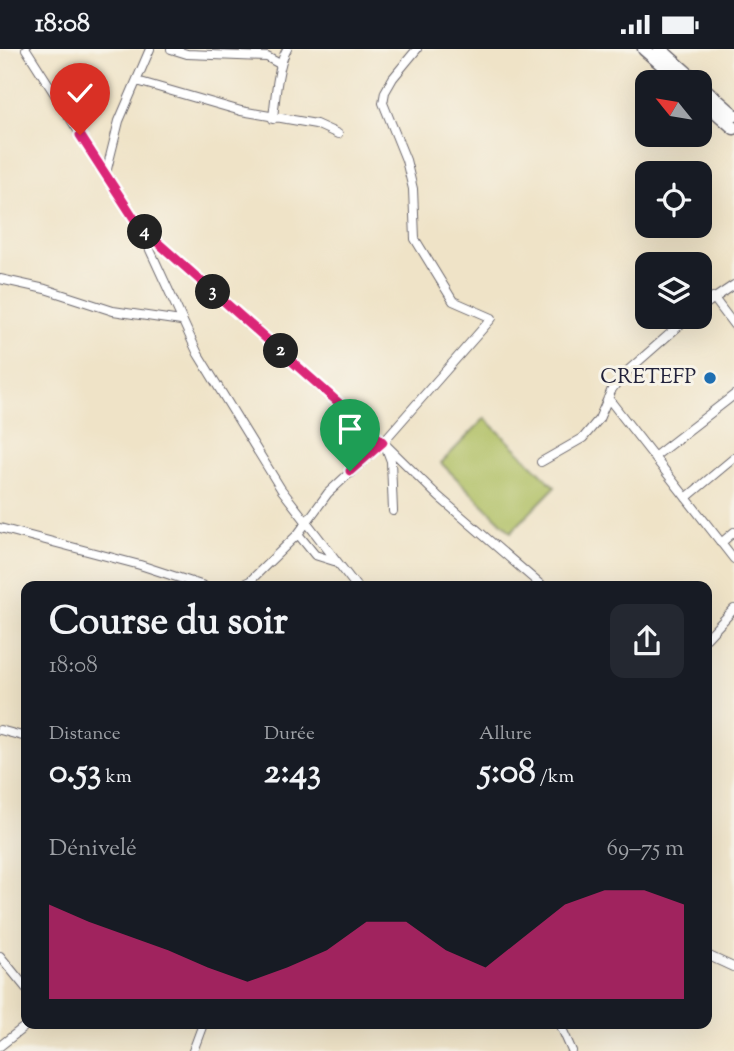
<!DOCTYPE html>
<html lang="fr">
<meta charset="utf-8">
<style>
:root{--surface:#171b24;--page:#242831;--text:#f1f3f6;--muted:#9ea1a6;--accent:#db2777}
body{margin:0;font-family:"Sorts Mill Goudy",serif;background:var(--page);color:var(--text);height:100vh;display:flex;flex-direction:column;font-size:26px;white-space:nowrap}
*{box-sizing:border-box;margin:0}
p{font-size:23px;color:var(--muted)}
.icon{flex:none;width:38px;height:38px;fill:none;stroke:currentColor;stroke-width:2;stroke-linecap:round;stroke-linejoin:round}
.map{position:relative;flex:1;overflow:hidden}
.drawer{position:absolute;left:21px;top:532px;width:691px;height:448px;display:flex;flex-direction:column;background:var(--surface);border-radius:14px;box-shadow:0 7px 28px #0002}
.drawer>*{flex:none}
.needle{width:46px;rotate:300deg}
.tools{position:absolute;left:635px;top:21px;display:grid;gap:14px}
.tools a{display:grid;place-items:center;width:77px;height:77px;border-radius:14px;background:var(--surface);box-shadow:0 7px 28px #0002;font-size:35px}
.pin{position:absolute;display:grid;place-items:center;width:60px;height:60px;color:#fff;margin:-72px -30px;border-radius:50% 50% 50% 0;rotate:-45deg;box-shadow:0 0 7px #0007}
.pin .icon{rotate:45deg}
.km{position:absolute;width:35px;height:35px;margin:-18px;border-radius:50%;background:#222;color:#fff;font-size:19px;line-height:35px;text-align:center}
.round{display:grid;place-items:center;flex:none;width:74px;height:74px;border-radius:14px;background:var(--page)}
.summary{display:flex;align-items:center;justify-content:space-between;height:119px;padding:0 28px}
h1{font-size:38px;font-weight:700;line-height:52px}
.figures{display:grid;grid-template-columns:repeat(3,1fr);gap:10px;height:119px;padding:7px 28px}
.figures div{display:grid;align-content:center}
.figures b{font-size:35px;font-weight:700}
.figures small{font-size:19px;font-weight:400}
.figures p{font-size:19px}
.chart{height:196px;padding:14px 28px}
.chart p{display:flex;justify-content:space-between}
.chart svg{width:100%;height:126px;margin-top:7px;fill:var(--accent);opacity:.7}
.status{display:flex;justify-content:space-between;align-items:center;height:49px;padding:0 35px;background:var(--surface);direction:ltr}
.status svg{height:19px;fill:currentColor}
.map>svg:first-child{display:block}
.green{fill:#aebe61;stroke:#68704e;stroke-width:2}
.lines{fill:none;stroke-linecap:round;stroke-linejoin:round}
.minor-casing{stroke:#6a666c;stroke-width:10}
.highway-casing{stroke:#6a666c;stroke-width:15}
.minor{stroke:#fff;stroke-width:8}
.highway{stroke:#fff;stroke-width:12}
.route-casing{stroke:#fff;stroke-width:14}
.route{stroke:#db2777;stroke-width:9}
.poi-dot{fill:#1f6fb2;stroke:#f7f3e8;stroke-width:2.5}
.labels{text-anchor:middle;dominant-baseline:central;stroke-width:6;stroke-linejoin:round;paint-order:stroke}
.poi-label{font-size:21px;fill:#22223b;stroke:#f7f3e8;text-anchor:end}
</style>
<div class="status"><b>18:08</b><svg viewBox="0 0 49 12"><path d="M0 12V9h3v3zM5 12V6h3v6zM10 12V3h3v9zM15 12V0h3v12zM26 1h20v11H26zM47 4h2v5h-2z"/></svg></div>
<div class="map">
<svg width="734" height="1002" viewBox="0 0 734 1002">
<rect width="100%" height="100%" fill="#f7f3e8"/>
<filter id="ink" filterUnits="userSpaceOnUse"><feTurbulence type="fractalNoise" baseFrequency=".0143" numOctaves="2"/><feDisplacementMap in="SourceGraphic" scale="14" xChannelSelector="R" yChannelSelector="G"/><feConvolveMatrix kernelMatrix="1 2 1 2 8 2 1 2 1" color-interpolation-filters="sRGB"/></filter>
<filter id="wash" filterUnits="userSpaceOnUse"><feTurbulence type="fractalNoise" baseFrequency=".00686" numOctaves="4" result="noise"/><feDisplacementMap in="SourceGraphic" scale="28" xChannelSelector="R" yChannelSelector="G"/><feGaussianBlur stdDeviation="1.57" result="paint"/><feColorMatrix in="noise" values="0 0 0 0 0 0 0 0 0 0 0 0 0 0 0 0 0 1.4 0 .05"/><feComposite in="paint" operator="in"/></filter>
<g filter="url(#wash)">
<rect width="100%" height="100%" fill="#efe3c7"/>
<path class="green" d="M485 369 555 438 511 483 441 414Z"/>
</g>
<g filter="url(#ink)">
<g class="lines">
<g class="minor-casing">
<path id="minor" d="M26 0 139 177 198 305 281 440 356 537
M171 0 187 5 267 8 278 14
M137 32 241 62 316 75 338 85
M273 70C275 50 278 15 287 0
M106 124 119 72 150 0
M139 177 383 393 492 269 453 252 415 190 413 140 406 111 383 54 385 43 393 29 417 0
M0 230 45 240 113 262 181 272
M713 248 734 276
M700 259 734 236
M608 349 734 510
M385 396 391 412 393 462
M654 408 734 346
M541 413 583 389 599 370 612 340 624 325 689 268
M686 449 734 409
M0 479 140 516 204 537
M298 485 328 444 383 393 439 448 542 537
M721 494 734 483
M239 537 250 532 298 485 315 506 334 512
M707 589 734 560
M0 681 26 688
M707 906 733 918
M0 907 26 939
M560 975 572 1002
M0 997 28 975
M193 1002 203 975"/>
</g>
<g class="highway-casing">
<path id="highway" d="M644 0 682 33
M660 0 697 33
M700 36 734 66
M700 49 734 79"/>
</g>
<use href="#minor" class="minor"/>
<use href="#highway" class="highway"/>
</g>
</g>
<g class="lines" filter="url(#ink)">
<g class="route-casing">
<path id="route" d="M80 86 139 177 383 393 350 422"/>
</g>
<use href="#route" class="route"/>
</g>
<circle class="poi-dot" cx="710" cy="329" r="7"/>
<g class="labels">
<g class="poi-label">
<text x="696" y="329">CRETEFP</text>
</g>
</g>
</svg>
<div class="tools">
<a><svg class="needle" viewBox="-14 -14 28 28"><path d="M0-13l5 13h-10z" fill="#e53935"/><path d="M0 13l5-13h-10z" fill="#9ea1a6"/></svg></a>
<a><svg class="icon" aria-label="locate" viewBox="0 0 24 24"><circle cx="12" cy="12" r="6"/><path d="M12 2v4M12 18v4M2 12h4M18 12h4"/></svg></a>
<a><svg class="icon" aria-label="layers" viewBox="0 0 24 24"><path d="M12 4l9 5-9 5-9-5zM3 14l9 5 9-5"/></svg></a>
</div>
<div class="pin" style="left:350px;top:422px;background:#1e9e55"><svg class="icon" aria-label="arrive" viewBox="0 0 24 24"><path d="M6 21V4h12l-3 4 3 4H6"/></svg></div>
<div class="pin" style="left:80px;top:86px;background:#d93025"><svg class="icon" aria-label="check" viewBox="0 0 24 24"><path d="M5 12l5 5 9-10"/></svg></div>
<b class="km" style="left:281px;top:302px">2</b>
<b class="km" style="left:213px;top:243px">3</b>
<b class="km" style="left:145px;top:183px">4</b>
<section class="drawer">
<div class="summary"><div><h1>Course du soir</h1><p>18:08</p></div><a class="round"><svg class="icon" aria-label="share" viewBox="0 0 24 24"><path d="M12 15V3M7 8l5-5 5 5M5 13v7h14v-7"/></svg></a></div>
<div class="figures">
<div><p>Distance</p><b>0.53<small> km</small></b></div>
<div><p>Durée</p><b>2:43</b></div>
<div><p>Allure</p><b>5:08<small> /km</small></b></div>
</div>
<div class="chart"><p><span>Dénivelé</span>69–75 m</p>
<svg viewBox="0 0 160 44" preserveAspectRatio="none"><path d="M0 44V11L10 17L20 22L30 27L40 33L50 38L60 33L70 27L80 17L90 17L100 27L110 33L120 22L130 11L140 6L150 6L160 11V44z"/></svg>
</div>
</section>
</div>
